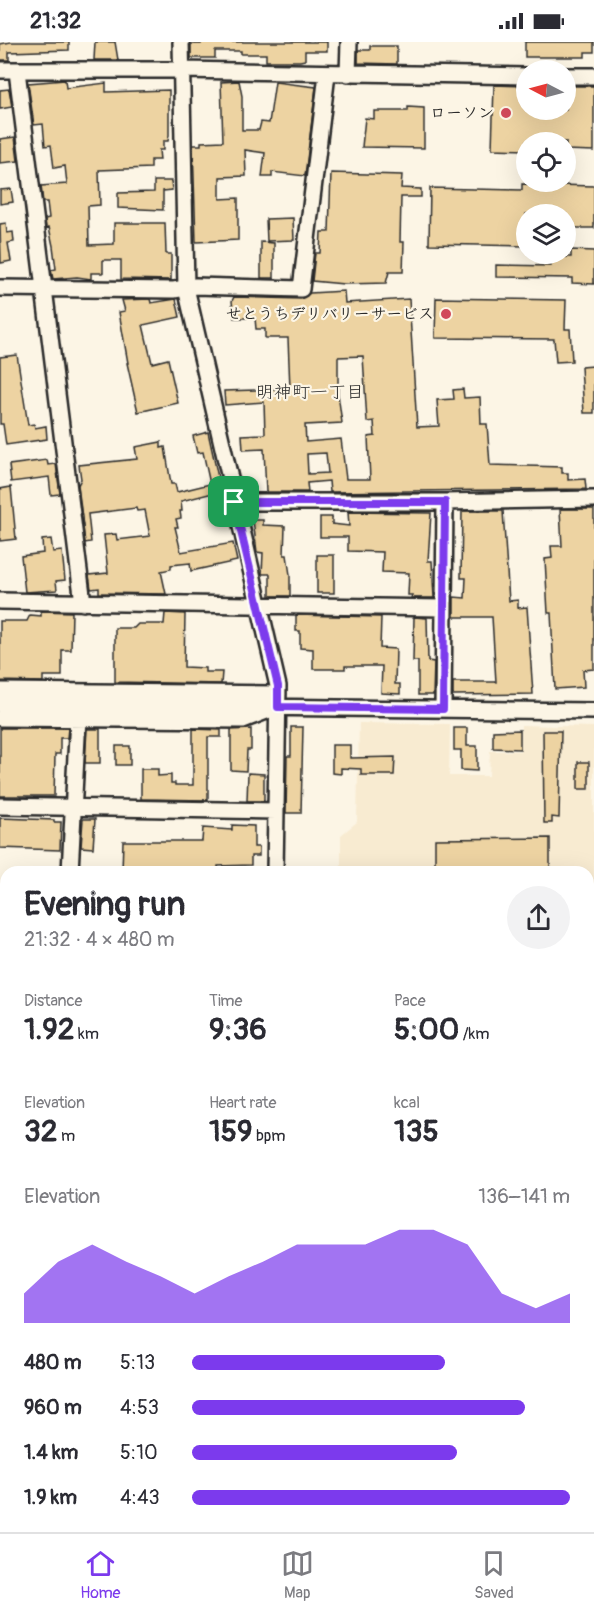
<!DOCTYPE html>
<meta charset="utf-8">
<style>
:root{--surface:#fff;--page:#f2f2f3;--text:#2b2b33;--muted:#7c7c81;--line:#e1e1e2;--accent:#7c3aed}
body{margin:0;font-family:Pangolin,"Klee One",sans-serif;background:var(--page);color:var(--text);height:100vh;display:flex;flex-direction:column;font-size:22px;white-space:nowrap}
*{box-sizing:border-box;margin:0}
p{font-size:20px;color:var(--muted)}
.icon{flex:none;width:33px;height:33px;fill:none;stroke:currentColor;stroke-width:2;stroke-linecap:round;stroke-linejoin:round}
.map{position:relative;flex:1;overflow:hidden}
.sheet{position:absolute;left:0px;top:824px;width:594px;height:668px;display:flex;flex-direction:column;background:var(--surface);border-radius:18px 18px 0 0;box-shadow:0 6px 24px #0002}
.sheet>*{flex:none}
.needle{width:39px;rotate:276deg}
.buttons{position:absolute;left:516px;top:18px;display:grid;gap:12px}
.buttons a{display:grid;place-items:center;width:60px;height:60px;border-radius:50%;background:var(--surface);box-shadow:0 6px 24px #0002;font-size:30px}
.pin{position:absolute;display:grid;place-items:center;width:51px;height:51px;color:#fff;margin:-26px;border-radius:12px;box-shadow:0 3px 9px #0006}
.round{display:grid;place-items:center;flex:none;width:63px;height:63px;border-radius:32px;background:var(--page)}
.headline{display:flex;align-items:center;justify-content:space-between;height:102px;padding:0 24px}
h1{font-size:33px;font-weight:700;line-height:45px}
.metrics{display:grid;grid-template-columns:repeat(3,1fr);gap:9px;height:102px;padding:6px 24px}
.metrics div{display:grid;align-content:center}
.metrics b{font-size:30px;font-weight:700}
.metrics small{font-size:16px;font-weight:400}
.metrics p{font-size:16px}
.chart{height:168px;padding:12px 24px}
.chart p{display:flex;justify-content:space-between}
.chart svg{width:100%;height:108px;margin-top:6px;fill:var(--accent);opacity:.7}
ul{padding:0 24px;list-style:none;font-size:20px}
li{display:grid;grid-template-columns:96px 72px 1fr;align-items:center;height:45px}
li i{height:15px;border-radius:8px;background:var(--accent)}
.status{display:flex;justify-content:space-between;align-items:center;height:42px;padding:0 30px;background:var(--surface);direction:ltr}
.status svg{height:16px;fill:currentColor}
.tab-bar{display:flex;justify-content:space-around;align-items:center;height:84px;border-top:2px solid var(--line);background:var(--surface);font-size:16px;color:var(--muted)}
.tab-bar a{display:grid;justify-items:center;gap:3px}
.tab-bar .current{color:var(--accent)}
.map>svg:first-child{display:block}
.built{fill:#f8ebd1}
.green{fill:#cbe79e;stroke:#7b8964;stroke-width:1.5}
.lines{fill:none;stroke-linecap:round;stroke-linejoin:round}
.stream{stroke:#6b88a2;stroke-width:3}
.building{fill:#edd3a2;stroke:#2b2b2b;stroke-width:1.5;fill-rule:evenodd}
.minor-casing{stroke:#2b2b2b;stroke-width:20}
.minor{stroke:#fcf5e5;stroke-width:15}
.route-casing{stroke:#fff;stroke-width:12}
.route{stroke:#7c3aed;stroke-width:8}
.poi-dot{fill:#d1495b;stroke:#fcf5e5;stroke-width:2}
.labels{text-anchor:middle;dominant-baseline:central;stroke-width:4.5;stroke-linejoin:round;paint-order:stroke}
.poi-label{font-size:16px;font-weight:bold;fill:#2b2b2b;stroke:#fcf5e5;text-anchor:end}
.neighbourhood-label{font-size:18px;fill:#2b2b2b;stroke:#fcf5e5}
</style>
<div class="status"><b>21:32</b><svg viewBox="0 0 49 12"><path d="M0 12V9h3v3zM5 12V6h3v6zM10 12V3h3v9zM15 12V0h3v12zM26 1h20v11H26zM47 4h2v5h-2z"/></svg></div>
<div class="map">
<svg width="594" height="1490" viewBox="0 0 594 1490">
<rect width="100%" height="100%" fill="#fcf5e5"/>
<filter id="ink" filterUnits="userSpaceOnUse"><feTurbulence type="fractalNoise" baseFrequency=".0167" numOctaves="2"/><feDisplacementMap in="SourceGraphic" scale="12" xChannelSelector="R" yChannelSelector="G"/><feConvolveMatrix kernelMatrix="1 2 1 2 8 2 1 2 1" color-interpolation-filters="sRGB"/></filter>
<g filter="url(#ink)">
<path class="built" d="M359 681 450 682 449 734H489L490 709H520L521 683 594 685V1066H588V830L341 829V793L357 780Z"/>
<path class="green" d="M0 1147H6V1235L0 1237Z"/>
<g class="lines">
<path class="stream" d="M0 1318 6 1325"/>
</g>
<path class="building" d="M11 0H69V8L9 10V18H0V2Z
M95 0H115L118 18H94Z
M201 0H327V9H305V18L300 19H266V12H241V9H215V16H191V2H201Z
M525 0H594V10H585V15H525Z
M370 4H397V22L358 21V8H370Z
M65 38 66 46 106 41V50L169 48V93L168 99H163V108H159L160 118H151V126L99 128 100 163 88 164 89 203 114 202V181H165L166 212H171V238L121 237V218H103V231H91V237L77 235 53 237 51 228 56 227 53 204 49 185 46 186 45 177 49 176 47 160H43L41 144 67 142 65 124 54 126 51 103 45 104 43 82 34 83 28 41Z
M239 39 242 54V88H259L261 80 269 81 275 40 316 45 305 134 272 130V135H262L265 111 245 108 246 134 220 135V157L238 156V198L196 200 193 103H201V100L223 99 221 40Z
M494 43 526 44V68H566V44H594V109L566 108V100H526V108L492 107Z
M9 47 12 65 0 67V48Z
M408 65 424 66V106L362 105 365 76 374 77V69H408Z
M15 95 18 119 0 121V97Z
M331 131 402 133 401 146 421 147V155H401L400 200H404L403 230H389L386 241 344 242 312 239 315 211H320L321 190H329Z
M154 139H171L172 148 163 149V168L118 166V151L154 150Z
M522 142 594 144V186H566V172H526V204L429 202 430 146 522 148Z
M11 147 13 160 0 162V148Z
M293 176 294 198 267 199 266 177Z
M6 181 7 191 13 190 14 200 8 201 11 219 1 221 0 182Z
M261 200 274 201V236H261Z
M571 208 594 209V242L572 241V236L496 235V223L551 224V215H571Z
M344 249 345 261 409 257 417 385 439 384 437 358 454 357 453 348 463 347 464 356 480 355 481 382H487L490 423 562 425V431H568V438L585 437 586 447 330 450 329 439 307 441 308 450H266L264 407 243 408 242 393 265 392 264 360 225 363 224 349 290 347 288 296H265V287H256L255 276H234L232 259 234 255 301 257 310 251ZM363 314 367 380 374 379 375 394 368 395 370 437H346L341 397 306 400 305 383 342 381 338 352V315ZM326 411 328 431 308 432 307 412Z
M436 256 566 258 565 287H570L572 319 556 320 554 297 435 296Z
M150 257 151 261 176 257 180 275 143 283 152 321 168 317 178 361 138 370 127 321H128L119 270 125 269 122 258Z
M17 313 28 383 34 382 35 386 46 384 47 397 6 403 3 382H0V315Z
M594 324V371H584L581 325Z
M208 390 221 449 181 459 182 469H180L181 476 176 477 178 485H175L181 510 233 501 237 519 191 529 190 521 171 523V527L161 529 166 552 99 551V546L91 547 89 533 108 531 104 493 116 492 117 498 150 494 145 468 137 469 136 466 88 472 91 500 85 501 78 443 81 437 79 423 137 417 135 405 161 400V406L165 405 171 442H175L177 450 210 442 203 410 197 411 193 394Z
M47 418 48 423 56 422 60 452 51 453 49 435 11 440 9 423Z
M11 445 16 497 0 499V447Z
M560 467H594V627L583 628 584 645 555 647 551 571H548L545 517 552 516 551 504H562Z
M462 469H503L509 559 518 558V566L527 565 533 652 453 653V640H496L492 575H454V555L465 556 466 536H461Z
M348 470 431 471 428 519H432L434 556H411L412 553H408L409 531 382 530 383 510 348 509V495H320V475H332V482L349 484Z
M253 478H263V483L285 484 284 513H287L290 533V554H270V532H262L263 511 257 510Z
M51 497 53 510 62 509 65 538 56 539 57 548 25 550 21 514 43 511 42 498Z
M317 513H334V551H317Z
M41 569 72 570 71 608H62V634H43V640L0 639V579H27L30 573 41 574Z
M165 571 185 572 184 625 205 626V630H222L221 642 115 640V586H134L138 582H164Z
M296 573 381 575 380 606 396 607 395 642H400V652L381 651 382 624H345V627H313V607L300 606V589H296Z
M414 575 427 576 428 619 434 620 433 653H418V619H413Z
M291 685H303L301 771H286L287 714H291Z
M0 686H68L67 696H60V712H55L54 754H0Z
M454 686H467V704H477V729L461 728V708H454Z
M87 687H100V721H85Z
M193 687 221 688V695H208V758L141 757V727H158V734L171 733V741H175V743H193Z
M251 687V708H247L246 729 231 728V688Z
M520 688V707L493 706V689Z
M543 689H561L559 776 552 775V781H544Z
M332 703H350V716L395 715 394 733H361V727L341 726V732L332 731Z
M116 704H130V723H116Z
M578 720H589V747H578Z
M248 731 264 732V759H247Z
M0 776 54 778V780H61L60 808 0 806Z
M83 777H95L93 806 81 805Z
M232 783 254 784V805H259V814H251V823L218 824V830L122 829 123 799H202L203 786 232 788Z
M550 796V830H435V797Z"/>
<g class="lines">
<g class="minor-casing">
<path id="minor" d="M181 0 186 246 278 644 275 830
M0 28H182L526 34
M17 29 83 561
M348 32 349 0
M566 34H594
M0 246 174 248 196 244 301 247 327 32
M234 460H445L594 457
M0 559 443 566
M0 649 278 652
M0 662 594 669
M443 667 445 460
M0 676 243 678 269 668
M0 764 276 769
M70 830 78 675
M588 1071H594
M0 1072 6 1073
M0 1246 6 1244
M588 1282H594
M0 1307 6 1314
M157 1485 161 1490
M420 1485 423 1490"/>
</g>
<use href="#minor" class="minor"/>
</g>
</g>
<g class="lines" filter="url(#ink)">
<g class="route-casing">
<path id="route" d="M234 460H445L443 667 278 665V644Z"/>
</g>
<use href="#route" class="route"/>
</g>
<g class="poi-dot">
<circle cx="506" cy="71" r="6"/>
<circle cx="446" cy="272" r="6"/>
</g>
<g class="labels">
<g class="poi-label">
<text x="494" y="71">ローソン</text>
<text x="434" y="272">せとうちデリバリーサービス</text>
</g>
<g class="neighbourhood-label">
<text x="310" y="350">明神町一丁目</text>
</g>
</g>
</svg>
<div class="buttons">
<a><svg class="needle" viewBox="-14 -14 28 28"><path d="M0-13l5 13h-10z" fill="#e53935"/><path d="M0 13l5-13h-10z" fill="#7c7c81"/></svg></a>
<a><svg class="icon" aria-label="locate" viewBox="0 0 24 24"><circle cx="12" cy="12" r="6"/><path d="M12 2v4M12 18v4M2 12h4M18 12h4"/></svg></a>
<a><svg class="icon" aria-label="layers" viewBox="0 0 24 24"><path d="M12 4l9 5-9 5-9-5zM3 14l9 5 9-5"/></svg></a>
</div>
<div class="pin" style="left:234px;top:460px;background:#1e9e55"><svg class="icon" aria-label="arrive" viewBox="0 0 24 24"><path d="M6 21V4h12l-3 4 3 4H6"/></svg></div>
<section class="sheet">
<div class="headline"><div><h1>Evening run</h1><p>21:32 · 4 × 480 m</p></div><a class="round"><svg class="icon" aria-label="share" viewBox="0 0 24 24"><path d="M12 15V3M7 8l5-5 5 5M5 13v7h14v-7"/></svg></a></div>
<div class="metrics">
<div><p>Distance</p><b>1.92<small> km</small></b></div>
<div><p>Time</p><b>9:36</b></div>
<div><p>Pace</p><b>5:00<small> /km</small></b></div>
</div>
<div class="metrics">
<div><p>Elevation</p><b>32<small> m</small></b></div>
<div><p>Heart rate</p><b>159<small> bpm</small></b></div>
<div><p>kcal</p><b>135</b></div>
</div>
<div class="chart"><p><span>Elevation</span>136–141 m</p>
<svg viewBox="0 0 160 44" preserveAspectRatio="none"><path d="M0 44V32L10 19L20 12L30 19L40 25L50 32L60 25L70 19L80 12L90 12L100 12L110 6L120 6L130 12L140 32L150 38L160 32V44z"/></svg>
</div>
<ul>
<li><b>480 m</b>5:13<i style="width:67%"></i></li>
<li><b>960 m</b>4:53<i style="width:88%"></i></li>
<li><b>1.4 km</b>5:10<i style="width:70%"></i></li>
<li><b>1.9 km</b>4:43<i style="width:100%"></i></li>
</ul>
</section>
</div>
<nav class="tab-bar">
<a class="current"><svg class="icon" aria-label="home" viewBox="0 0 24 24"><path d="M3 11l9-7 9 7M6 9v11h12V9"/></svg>Home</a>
<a><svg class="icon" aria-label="map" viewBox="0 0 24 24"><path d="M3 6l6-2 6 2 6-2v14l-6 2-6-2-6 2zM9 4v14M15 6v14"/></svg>Map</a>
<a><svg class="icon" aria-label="saved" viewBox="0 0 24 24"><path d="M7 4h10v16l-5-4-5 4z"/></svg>Saved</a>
</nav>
